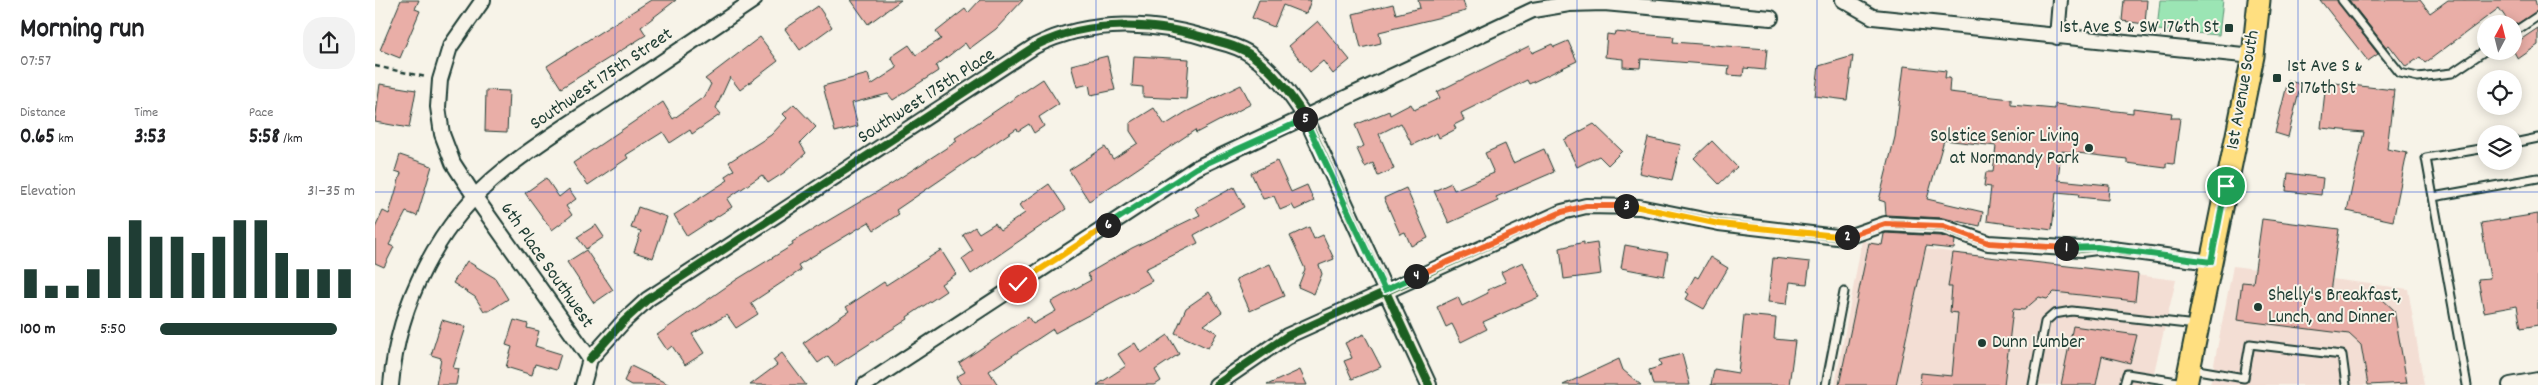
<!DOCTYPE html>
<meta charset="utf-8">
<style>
:root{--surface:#fff;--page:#f2f2f2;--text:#202124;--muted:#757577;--accent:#1f3d34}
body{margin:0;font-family:Dekko,sans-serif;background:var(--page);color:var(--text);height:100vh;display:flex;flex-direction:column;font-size:19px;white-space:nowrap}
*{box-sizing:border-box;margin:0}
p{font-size:16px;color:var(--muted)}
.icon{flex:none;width:28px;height:28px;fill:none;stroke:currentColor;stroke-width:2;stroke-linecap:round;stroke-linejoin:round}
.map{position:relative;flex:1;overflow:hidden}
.sheet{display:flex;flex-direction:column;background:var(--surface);width:375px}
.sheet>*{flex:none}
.needle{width:32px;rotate:7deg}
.tools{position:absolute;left:2102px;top:15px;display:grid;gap:10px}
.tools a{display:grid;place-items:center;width:45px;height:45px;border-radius:50%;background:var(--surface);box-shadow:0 2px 12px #0003;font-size:25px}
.pin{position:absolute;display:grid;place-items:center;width:42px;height:42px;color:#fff;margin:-21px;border:2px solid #fff;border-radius:50%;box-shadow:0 1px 5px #0007}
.km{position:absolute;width:25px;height:25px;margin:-12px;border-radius:50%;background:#222;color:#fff;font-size:14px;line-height:25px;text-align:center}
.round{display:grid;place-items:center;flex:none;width:52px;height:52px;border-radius:20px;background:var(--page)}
.head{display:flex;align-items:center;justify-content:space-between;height:85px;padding:0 20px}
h1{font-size:28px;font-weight:800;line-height:38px}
.stats{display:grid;grid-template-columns:repeat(3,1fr);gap:8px;height:85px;padding:5px 20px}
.stats div{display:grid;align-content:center}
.stats b{font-size:21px;font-weight:800}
.stats small{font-size:14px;font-weight:400}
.stats p{font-size:14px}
.chart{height:140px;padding:10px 20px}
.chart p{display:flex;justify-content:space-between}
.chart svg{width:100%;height:90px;margin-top:5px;stroke:var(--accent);stroke-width:6}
ul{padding:0 20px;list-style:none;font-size:16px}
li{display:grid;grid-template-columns:80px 60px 1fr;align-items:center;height:38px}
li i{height:12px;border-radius:6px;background:var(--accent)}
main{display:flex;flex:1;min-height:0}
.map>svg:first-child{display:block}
.built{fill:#f3ded4}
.green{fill:#9be5b4;stroke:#5d9174}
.building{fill:#e9aea7;stroke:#1f3d34}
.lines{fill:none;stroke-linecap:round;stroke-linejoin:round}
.service-casing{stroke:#1f3d34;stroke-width:11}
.minor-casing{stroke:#1f3d34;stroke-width:18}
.primary-casing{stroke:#1f3d34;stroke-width:25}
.path{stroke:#1f3d34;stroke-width:2.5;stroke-dasharray:5 4;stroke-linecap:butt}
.service{stroke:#f7f3e8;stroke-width:7}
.minor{stroke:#f7f3e8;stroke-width:14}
.primary{stroke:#ffdf80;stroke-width:21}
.cycleway-casing{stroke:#f7f3e8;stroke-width:11}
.cycleway{stroke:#1b5e20;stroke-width:8}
.split-1-casing{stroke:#fff;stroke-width:10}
.split-2-casing{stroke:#fff;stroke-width:10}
.split-3-casing{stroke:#fff;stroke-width:10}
.split-4-casing{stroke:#fff;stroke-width:10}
.split-5-casing{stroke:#fff;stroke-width:10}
.split-6-casing{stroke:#fff;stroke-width:10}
.split-7-casing{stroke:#fff;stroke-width:10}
.split-1{stroke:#22a559;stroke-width:6}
.split-2{stroke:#f0652b;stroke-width:6}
.split-3{stroke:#f5b400;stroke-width:6}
.split-4{stroke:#f0652b;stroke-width:6}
.split-5{stroke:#22a559;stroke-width:6}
.split-6{stroke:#22a559;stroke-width:6}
.split-7{stroke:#f5b400;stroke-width:6}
.grid{fill:none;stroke:#1d4ed8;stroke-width:1;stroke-opacity:0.55}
.poi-dot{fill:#1f3d34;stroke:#f7f3e8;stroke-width:2}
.labels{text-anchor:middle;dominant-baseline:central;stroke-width:4;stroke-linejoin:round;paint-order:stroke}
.poi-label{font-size:19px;fill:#1f3d34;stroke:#f7f3e8;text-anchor:start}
.street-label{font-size:19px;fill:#1f3d34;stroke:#f7f3e8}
</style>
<main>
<section class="sheet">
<div class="head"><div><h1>Morning run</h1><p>07:57</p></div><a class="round"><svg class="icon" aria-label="share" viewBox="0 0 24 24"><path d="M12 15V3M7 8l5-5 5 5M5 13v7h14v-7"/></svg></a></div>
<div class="stats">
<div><p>Distance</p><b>0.65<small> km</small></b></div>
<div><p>Time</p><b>3:53</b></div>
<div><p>Pace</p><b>5:58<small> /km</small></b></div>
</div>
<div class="chart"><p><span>Elevation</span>31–35 m</p>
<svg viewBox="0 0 160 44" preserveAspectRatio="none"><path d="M5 44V30M15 44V38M25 44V38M35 44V30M45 44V14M55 44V6M65 44V14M75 44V14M85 44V22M95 44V14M105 44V6M115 44V6M125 44V22M135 44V30M145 44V30M155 44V30"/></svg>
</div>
<ul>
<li><b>100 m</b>5:50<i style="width:91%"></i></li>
</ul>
</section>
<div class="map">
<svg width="2163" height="385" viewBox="0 0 2163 385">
<rect width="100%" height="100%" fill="#f7f3e8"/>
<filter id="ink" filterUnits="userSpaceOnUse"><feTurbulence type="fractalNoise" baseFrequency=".02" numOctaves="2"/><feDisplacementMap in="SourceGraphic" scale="10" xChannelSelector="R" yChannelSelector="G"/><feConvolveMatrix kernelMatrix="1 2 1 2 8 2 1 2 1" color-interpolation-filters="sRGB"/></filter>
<g filter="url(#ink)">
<path class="built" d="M1487 241 1801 280 1776 385H1460Z
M1858 266 2033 289 2049 385H1835Z"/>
<path class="green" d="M1785 0H1848L1844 35 1782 30Z"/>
<path class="building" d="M26 0H44L40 9 45 11 25 58 5 50Z
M276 0H301L266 27 271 35 186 88 172 66Z
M476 0H526L493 24Z
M605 0H648L621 29 594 49 590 43 561 66 563 71 518 100 513 94 477 103 483 126 460 132 448 86 493 74 496 85 522 68 516 57 534 45 541 55 566 39 561 32 590 9 593 13Z
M884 0H936L931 14 908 5 899 27 877 18Z
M1043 0H1088L1091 11 1004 32 1006 43 986 48 978 14 1018 4 1021 14 1045 8Z
M1749 0H1772L1770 24 1747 21Z
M1945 0H1962L2003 54 1993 61Z
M1974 0H2045L2055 13 2073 0H2160L2163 11 2142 24H2135L2124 8 2050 63 2045 57 2031 67 2014 45 2011 47Z
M443 6 457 27 425 50 410 29Z
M943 21 975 60 958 74 948 61 935 72 914 46Z
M2163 28V45L2143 59 2139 52V44Z
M1240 32 1299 37 1298 42 1392 49 1390 70 1369 68 1368 76 1353 75 1354 66 1266 59 1265 68 1248 67V59L1230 57 1232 34 1239 35Z
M385 37 403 61 365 90 355 77 341 108 346 114 317 134 315 130 295 143 288 132 251 155 253 158 213 185 198 163 288 102 298 119 330 96 336 84 330 79Z
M1193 41 1202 61 1154 84 1152 80 1086 113 1089 120 1079 125 1081 129 1064 138 1062 133 1037 145 1026 123 1004 134 1019 169 1003 176 998 163 990 167 982 149 989 146 980 125 1014 111 1015 115 1036 104 1039 110 1065 98 1062 92 1154 46 1157 53 1177 44 1179 47Z
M732 56 740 90 716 95 714 84 702 87 696 65Z
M759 56 814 59 811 99 768 97V87L757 86Z
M1478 56 1472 100 1440 96 1444 66Z
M1529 66 1571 71 1570 78H1575L1574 92 1636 99V105L1680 109V104L1758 113V108L1797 113 1796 118H1805L1799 164 1791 163V168L1752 163V159L1686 151 1683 180 1734 185 1733 200 1703 197 1704 194 1681 192 1677 230 1612 221 1616 187 1609 186 1611 172H1618L1621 146 1569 140 1552 199 1608 212 1605 226 1568 218 1511 215 1510 202 1504 200 1520 137Z
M668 79 684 104 664 117 669 126 659 133 654 124 643 131 642 128 521 210 524 214 499 230 494 222 423 265 426 270 376 303 383 314 361 328 352 315 317 334 329 353 310 365 297 346 292 350 282 335 361 280 418 245 417 242 517 183 582 141 580 138Z
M1913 81 1926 84 1913 137 1900 133Z
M1951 82 2019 90 2012 149 2032 153 2018 221 1972 211 1989 132 1946 128Z
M5 84 41 90 34 128 0 122Z
M866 85 876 104 821 133 820 130 714 201 694 170 730 147 738 159 763 143 755 131V123L779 108 790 125 811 112Z
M111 90 134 91 132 132 110 131Z
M419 104 441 127 425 143 431 153 410 172 393 183 387 175 352 199 357 207 312 236 299 215 353 180 350 176 359 170 354 162 396 135 412 118 408 114Z
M1219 124 1247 151 1233 165 1224 156 1202 167 1189 140Z
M1273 138 1306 145 1297 180 1264 173Z
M1337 141 1362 167 1344 184 1319 158Z
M1130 144 1138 163 1169 149 1179 172 1121 197 1123 201 1074 223 1059 191 1076 183 1079 190 1119 173 1110 153Z
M25 155 57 166 42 216 31 212 14 245 19 247 9 267 0 263V228L8 211 14 214 26 173 20 171Z
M902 161 916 192 932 185 939 201 920 210 917 205 905 210 899 196 888 199 876 173Z
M1913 173 1948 178 1946 195 1911 191Z
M171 178 184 197 194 189 201 199 191 206 197 215 177 230 150 193Z
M674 184 691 209 596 274 587 259 598 251 588 235 600 227 604 233 620 223 625 230 650 213 644 205Z
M859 187 869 207 819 235 823 243 770 269 777 281 680 333 678 329 614 371 623 385H586L581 377 590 372 584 363 653 317 658 324 681 311 676 302 716 280 712 274 757 248 825 215 821 208Z
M1031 188 1053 238 1036 246 1030 232 1025 234 1009 198Z
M263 207 292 217 278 258 259 252 266 231 256 228Z
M2163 214V325L2146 328 2142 306 2109 312 2103 279 2115 278 2106 223Z
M1887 219 1964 229 1955 292 2007 299 2019 310 2032 383 1993 385 1986 345 1974 334 1862 320 1867 282 1878 283Z
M221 225 229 237 211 249 202 237Z
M934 227 939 239 948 235 959 259 944 265 947 274 939 294 923 287 930 269 915 236Z
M1511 233 1566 236 1580 240 1579 249 1551 246 1521 385H1464L1494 243 1507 245 1509 234Z
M1209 242V245L1222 243 1226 274 1189 279 1185 248Z
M1250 245 1293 253 1289 276 1246 268Z
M211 250 238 290 219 303 192 262Z
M566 250 581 274 566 284 571 291 532 317 533 319 460 366 453 356 443 363 428 343 474 311 471 307 509 282 511 285Z
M1578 253 1763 274 1760 301 1679 292 1672 299 1664 297 1649 310 1638 309 1629 385H1545L1546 373 1577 376 1583 313 1575 312 1577 287H1573Z
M1335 257 1353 268 1329 309 1311 299 1314 294 1311 292 1320 276 1323 278Z
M1398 258 1435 262 1432 284 1415 282 1412 304 1393 302Z
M92 261 120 278 133 299 114 311H109L100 297 78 283Z
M1148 262 1164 297 1108 322 1112 329 1086 342 1077 324 1071 327 1062 307 1083 297 1087 306 1113 293 1112 290 1131 282 1126 272Z
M895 264 909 296 875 311 861 279Z
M834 292 847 312 829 325 842 333 833 348 800 333 811 308Z
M1369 315 1401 318 1399 339 1420 341 1414 385H1336L1339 369 1363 373Z
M67 320 91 327 78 368 84 369 81 385H61L66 358 56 355Z
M139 320 153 324 152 328 164 331 160 346 186 354 181 370 160 364 157 375 131 367 137 347 131 345Z
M1698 326 1762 335 1755 363 1727 356 1721 385H1686Z
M989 334 1006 367 977 379 969 361 977 358 970 343Z
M793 335 804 354 780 370 786 381 780 385H722L751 366 743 354 760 343 766 353Z
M407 353 431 385H375L402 365 398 360Z
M1307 354 1315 385H1278L1274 370 1286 366 1284 360Z
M1244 359 1248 370 1266 385H1188Z
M256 366 295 385H256L249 381Z
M925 370 932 385H892Z"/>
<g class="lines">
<g class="service-casing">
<path id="service" d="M1967 0 2025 73 2043 77 2077 73 2111 50
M2139 32 2163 16
M2139 143 2163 138
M2058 197 2051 158 2111 148
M1817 369 1869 378 1875 344 1967 355 1971 385
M1451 385 1469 292
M1658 385 1670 322 1679 314 1697 311 1821 325
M1749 385 1752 374 1809 383
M2092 385 2058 197 2163 178"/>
</g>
<g class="minor-casing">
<path id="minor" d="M108 0 75 47 65 80 63 107 67 134 78 163 100 197 215 359 208 385
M1468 0 1498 17 1878 56
M1682 37 1685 0
M215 359 249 321 273 299 660 46C715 18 783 21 841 41 853 44 867 48 876 55 900 72 915 94 931 118L1054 385
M16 385C23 302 64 222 129 170 160 145 195 123 229 101 279 67 329 34 379 0
M490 385 821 168 1158 10 1194 4 1229 3 1396 18
M841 385 912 336 1187 212 1211 206 1264 207 1344 223 1470 238 1510 224 1568 227 1613 243 1706 249 1722 247 1836 262
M2135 385 2163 380"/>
</g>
<g class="primary-casing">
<path id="primary" d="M1811 385 1878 56 1884 0"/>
</g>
<path class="path" d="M0 66 51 77"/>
<use href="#service" class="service"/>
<use href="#minor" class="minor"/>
<use href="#primary" class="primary"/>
<g class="cycleway-casing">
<path id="cycleway" d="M215 359 249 321 273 299 660 46C715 18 783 21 841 41 853 44 867 48 876 55 900 72 915 94 931 118L1054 385
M841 385 912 336 1187 212 1211 206 1264 207 1344 223 1470 238 1510 224 1568 227 1613 243 1706 249 1722 247 1836 262"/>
</g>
<use href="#cycleway" class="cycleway"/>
</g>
</g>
<g class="lines" filter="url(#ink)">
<g class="split-1-casing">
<path id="split-1" d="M1691 248 1722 247 1836 262 1851 186"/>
</g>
<g class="split-2-casing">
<path id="split-2" d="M1472 237 1510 224 1568 226 1614 243 1691 248"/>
</g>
<g class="split-3-casing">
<path id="split-3" d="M1251 206 1264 207 1344 224 1472 237"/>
</g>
<g class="split-4-casing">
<path id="split-4" d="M1041 276 1187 212 1211 206H1251"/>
</g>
<g class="split-5-casing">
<path id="split-5" d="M930 119 1010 290 1041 276"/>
</g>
<g class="split-6-casing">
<path id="split-6" d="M733 225 821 168 930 119"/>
</g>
<g class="split-7-casing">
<path id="split-7" d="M643 284 733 225"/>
</g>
<use href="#split-1" class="split-1"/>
<use href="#split-2" class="split-2"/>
<use href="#split-3" class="split-3"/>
<use href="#split-4" class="split-4"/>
<use href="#split-5" class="split-5"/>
<use href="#split-6" class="split-6"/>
<use href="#split-7" class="split-7"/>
</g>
<path class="grid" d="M240 0V385M481 0V385M721 0V385M961 0V385M1202 0V385M1442 0V385M1682 0V385M1923 0V385M0 192H2163"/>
<g class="poi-dot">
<rect x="1849" y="23" width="10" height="10" rx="2.5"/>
<rect x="1897" y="73" width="10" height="10" rx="2.5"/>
<circle cx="1714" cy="148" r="5"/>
<circle cx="1883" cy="307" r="5"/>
<circle cx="1607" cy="343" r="5"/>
</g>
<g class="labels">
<g class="poi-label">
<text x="1844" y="28" text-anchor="end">1st Ave S &amp; SW 176th St</text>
<text x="1912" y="67">1st Ave S &amp;<tspan x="1912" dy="22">S 176th St</tspan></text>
<text x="1704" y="137" text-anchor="end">Solstice Senior Living<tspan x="1704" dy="22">at Normandy Park</tspan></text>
<text x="1893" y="296">Shelly's Breakfast,<tspan x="1893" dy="22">Lunch, and Dinner</tspan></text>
<text x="1617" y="343">Dunn Lumber</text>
</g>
<g class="street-label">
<text transform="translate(227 80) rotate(-34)">Southwest 175th Street</text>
<text transform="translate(1869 90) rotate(-80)">1st Avenue South</text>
<text transform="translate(552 97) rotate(-33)">Southwest 175th Place</text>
<text transform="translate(171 266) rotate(55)">6th Place Southwest</text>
</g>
</g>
</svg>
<div class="tools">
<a><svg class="needle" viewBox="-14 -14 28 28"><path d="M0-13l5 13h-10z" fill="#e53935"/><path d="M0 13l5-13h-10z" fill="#757577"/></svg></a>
<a><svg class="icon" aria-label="locate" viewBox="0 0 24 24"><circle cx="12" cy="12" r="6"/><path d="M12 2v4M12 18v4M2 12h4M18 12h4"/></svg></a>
<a><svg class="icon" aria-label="layers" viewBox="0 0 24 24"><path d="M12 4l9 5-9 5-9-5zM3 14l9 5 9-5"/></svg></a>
</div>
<div class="pin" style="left:1851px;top:186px;background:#1e9e55"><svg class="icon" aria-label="arrive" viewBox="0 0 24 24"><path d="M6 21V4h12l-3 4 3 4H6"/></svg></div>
<div class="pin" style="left:643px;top:284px;background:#d93025"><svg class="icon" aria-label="check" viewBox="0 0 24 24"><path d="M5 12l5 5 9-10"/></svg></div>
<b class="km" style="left:1691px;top:248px">1</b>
<b class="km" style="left:1472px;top:237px">2</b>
<b class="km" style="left:1251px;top:206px">3</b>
<b class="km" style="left:1041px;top:276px">4</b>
<b class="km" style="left:930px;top:119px">5</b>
<b class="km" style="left:733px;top:225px">6</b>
</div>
</main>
